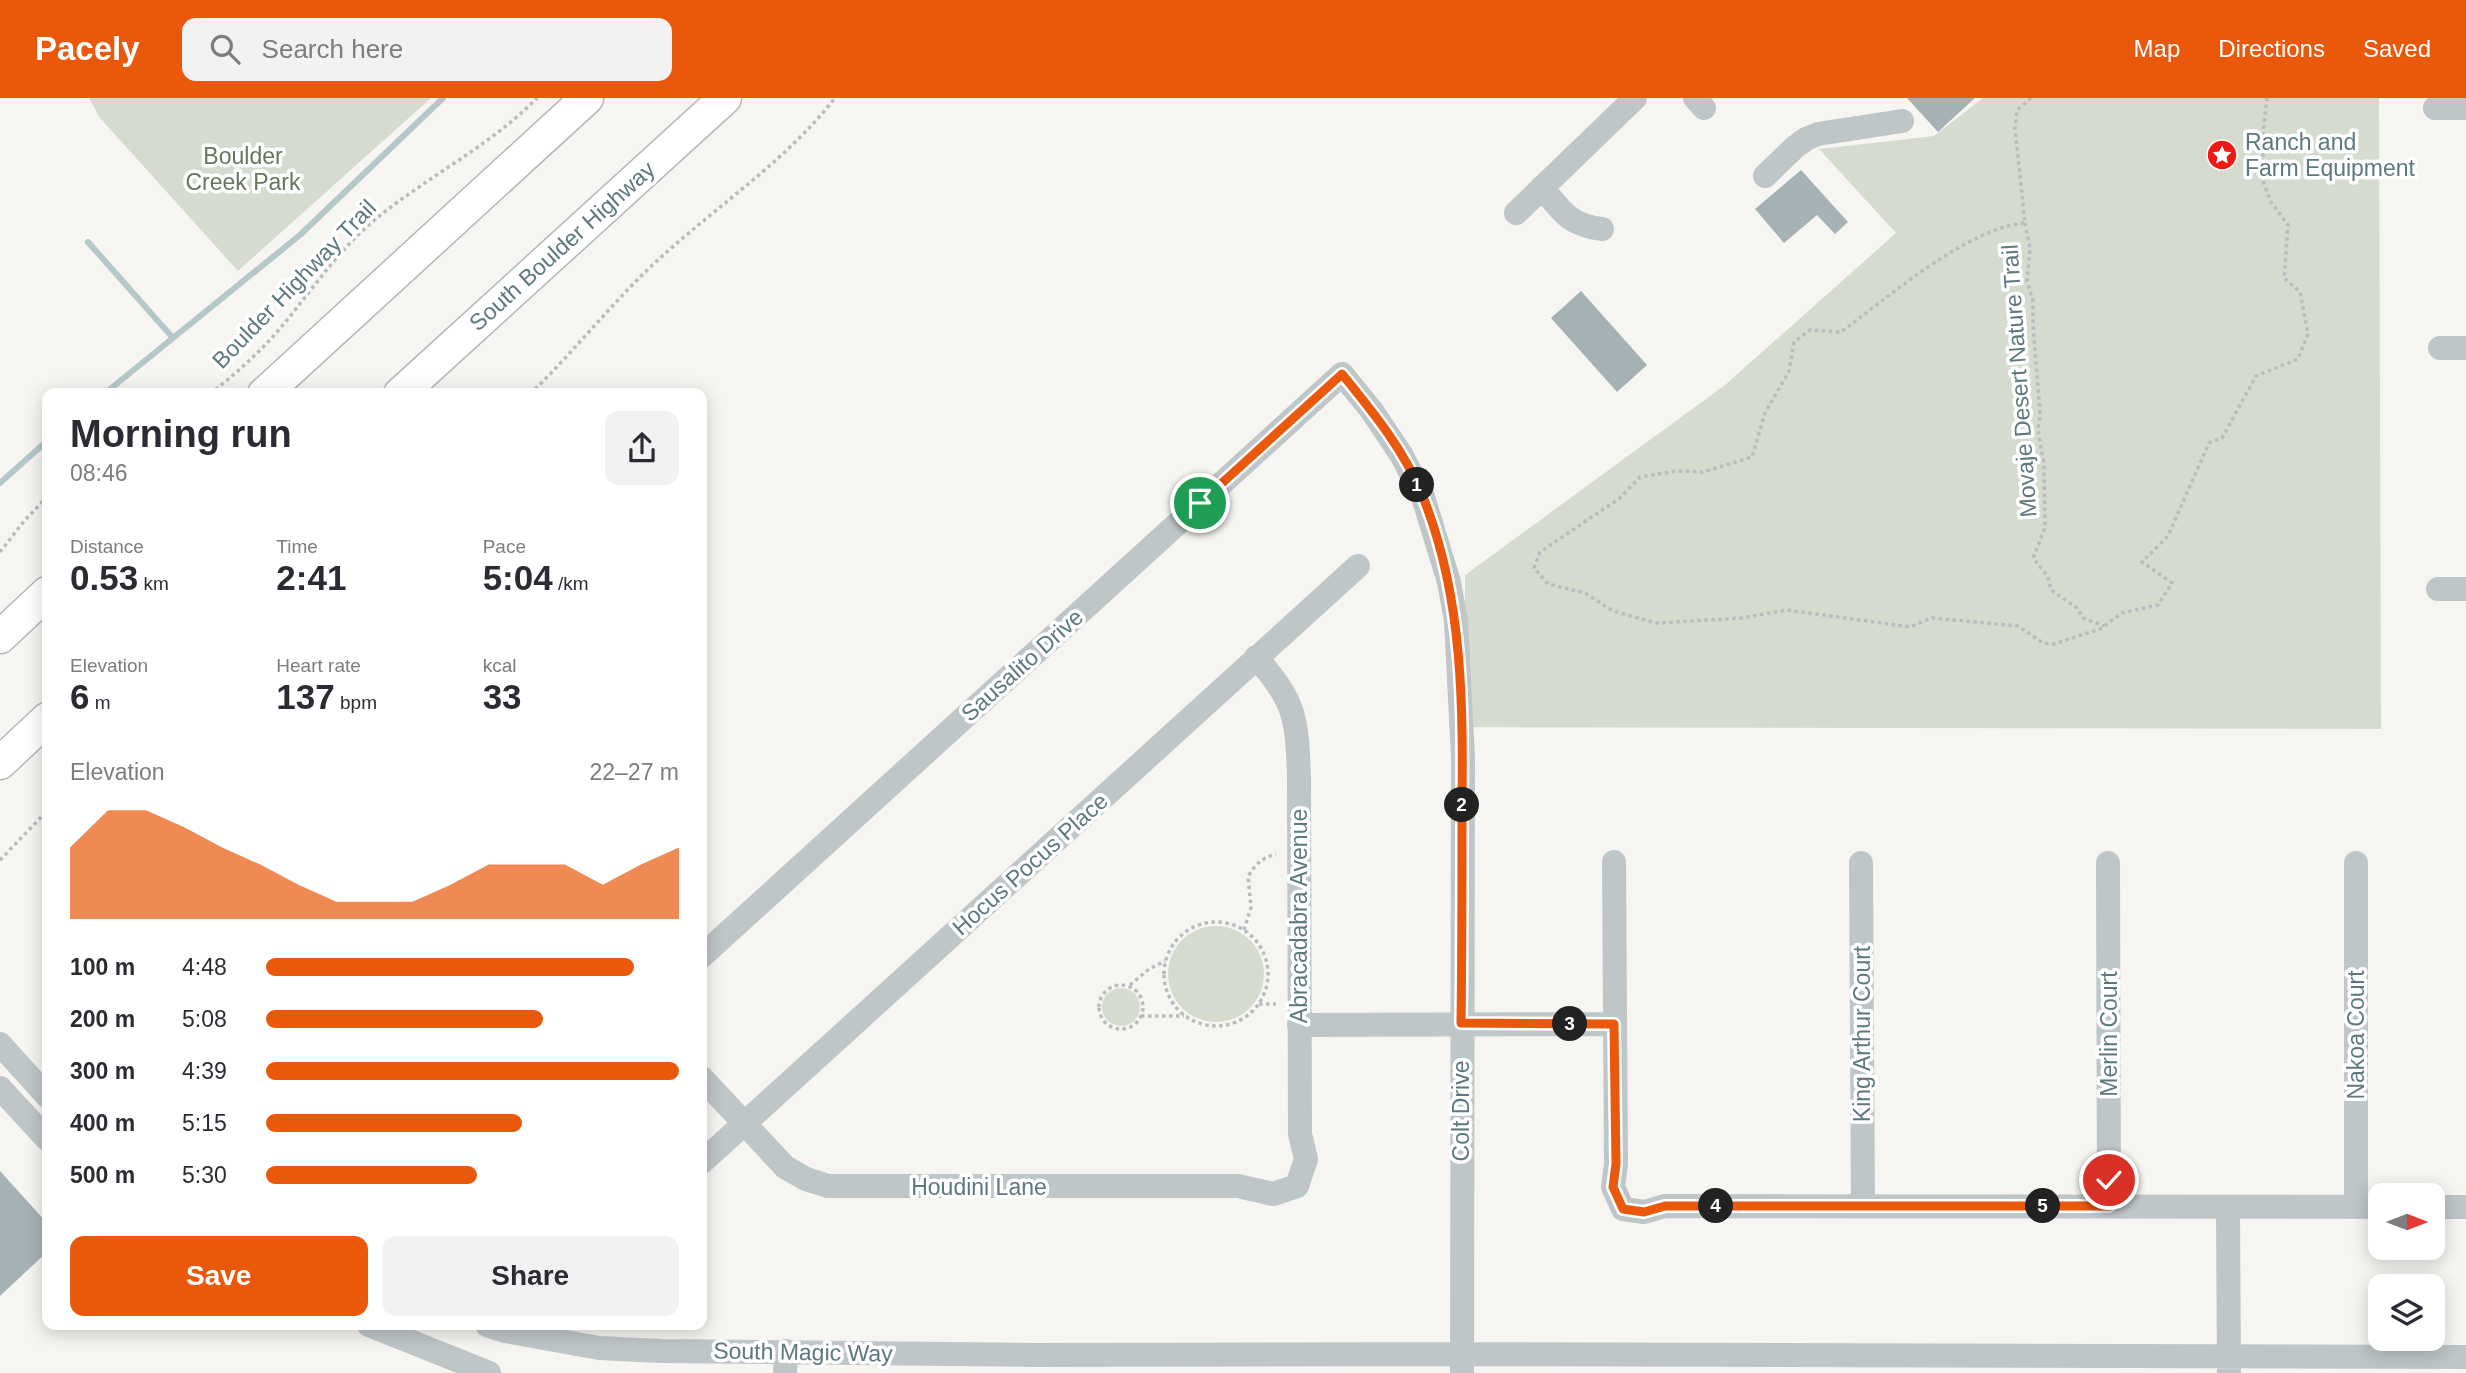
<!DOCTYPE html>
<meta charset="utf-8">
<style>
:root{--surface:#fff;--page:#f2f2f3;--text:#2b2b33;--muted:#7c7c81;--accent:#ea580c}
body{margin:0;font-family:Helvetica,sans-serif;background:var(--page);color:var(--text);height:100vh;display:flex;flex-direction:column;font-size:26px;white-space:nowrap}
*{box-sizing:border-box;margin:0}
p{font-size:23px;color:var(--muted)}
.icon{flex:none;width:38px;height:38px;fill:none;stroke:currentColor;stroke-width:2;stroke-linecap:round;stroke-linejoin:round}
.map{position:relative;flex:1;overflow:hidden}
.details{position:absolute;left:42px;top:290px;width:665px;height:942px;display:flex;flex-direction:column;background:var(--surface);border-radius:14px;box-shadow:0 4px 18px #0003}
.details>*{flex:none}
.needle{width:46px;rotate:90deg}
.tools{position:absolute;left:2368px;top:1085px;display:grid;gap:14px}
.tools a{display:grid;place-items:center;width:77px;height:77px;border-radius:14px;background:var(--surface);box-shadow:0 4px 18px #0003;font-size:35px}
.pin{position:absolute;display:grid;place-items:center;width:60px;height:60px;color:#fff;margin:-30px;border:4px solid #fff;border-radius:50%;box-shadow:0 2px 7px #0007}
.km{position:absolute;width:35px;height:35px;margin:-18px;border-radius:50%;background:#222;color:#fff;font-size:19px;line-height:35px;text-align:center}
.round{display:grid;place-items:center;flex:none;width:74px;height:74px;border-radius:14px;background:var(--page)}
.overview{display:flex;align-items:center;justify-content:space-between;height:119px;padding:0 28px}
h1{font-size:38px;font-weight:600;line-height:52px}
.metrics{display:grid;grid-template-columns:repeat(3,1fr);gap:10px;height:119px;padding:7px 28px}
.metrics div{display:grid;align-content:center}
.metrics b{font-size:35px;font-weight:600}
.metrics small{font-size:19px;font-weight:400}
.metrics p{font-size:19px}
.chart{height:196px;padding:14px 28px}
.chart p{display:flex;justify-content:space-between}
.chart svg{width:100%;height:126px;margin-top:7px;fill:var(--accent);opacity:.7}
.button{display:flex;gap:14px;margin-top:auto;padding:14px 28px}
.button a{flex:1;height:80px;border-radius:14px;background:var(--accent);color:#fff;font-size:28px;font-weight:600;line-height:80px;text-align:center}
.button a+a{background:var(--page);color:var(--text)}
ul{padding:0 28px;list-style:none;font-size:23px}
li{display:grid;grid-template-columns:112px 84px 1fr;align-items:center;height:52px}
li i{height:18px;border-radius:9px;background:var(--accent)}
header{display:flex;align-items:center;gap:42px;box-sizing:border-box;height:98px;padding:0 35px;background:var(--accent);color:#fff}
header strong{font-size:33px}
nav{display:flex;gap:38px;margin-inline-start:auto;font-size:24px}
.search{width:490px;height:63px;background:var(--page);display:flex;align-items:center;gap:18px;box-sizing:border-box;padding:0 24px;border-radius:14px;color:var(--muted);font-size:26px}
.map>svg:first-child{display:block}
.green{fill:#d6dbd0}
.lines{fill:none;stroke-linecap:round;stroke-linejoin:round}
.stream{stroke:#b5c7c9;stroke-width:6}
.building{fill:#a5b2b5}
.major-casing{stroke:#b0b8ba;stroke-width:35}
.path{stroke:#b7bcbe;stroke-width:3.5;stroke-dasharray:3.5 3.5;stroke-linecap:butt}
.minor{stroke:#bfc6c8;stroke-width:24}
.major{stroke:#fff;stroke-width:32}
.route-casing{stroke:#fff;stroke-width:14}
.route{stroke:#ea580c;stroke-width:9}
.labels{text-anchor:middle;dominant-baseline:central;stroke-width:7;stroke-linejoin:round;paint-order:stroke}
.poi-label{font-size:23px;fill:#5d787f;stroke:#fff;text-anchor:start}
.park-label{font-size:23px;fill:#67775d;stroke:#fff}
.street-label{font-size:23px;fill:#5d787f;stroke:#fff}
</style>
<header>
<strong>Pacely</strong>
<div class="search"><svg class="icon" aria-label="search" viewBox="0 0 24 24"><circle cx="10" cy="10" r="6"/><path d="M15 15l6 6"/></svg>Search here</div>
<nav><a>Map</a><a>Directions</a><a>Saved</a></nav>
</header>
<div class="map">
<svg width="2466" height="1275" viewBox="0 0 2466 1275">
<rect width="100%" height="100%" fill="#f6f5f1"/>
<path class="green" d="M89 0H431L238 173 100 20Z
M1983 0H2379L2381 631 1465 629V477L1725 287 1896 135 1819 51 1934 38Z
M1168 876a48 48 0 1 1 96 0a48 48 0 1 1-96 0Z
M1102 909a19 19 0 1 1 38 0a19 19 0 1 1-38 0Z"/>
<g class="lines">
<path class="stream" d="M88 144 173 240
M104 296 300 137 443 0
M0 385 47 343"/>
</g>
<path class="building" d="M1907 0H1975L1938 34Z
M1801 72 1848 124 1835 136 1817 117 1784 145 1755 111Z
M1581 193 1647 267 1617 294 1551 220Z
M0 1073 47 1125V1154L0 1198Z"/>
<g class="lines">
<g class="major-casing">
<path id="major" d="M264 296 587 0
M400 296 725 0
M0 539 47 495
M0 665 47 621"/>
</g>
<path class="path" d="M2031 0 2017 12 2015 30 2025 125C1969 129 1887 200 1841 234L1810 232 1794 244 1789 273 1765 315 1752 359 1703 374 1677 373 1640 379 1620 400 1540 454 1534 470 1548 486 1585 495 1613 513 1656 525 1742 520 1787 512 1910 529 1932 520 2018 528 2043 545 2054 546 2100 531 2122 515 2158 507 2172 485 2142 464 2168 438 2209 345 2222 340 2256 278 2298 261 2308 236 2300 194 2284 180 2288 127 2271 104 2263 83V35L2267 0
M2025 125 2030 150 2027 183 2033 203V227L2040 315 2038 333 2044 366 2045 430 2033 460 2048 479 2051 492 2077 510 2083 520 2104 528
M210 296C234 277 257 257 277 234 308 198 334 157 371 125 424 80 488 50 537 0
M530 296C575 253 613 203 659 161 718 107 786 63 835 0
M0 454 25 422 47 399
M0 762 47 713
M1164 876a52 52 0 1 1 104 0a52 52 0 1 1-104 0Z
M1244 832 1251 809 1248 779C1255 766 1262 760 1276 756
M1099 909a22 22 0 1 1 44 0a22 22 0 1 1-44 0Z
M1130 887 1149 871 1165 863
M1259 906H1276
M1141 918H1184"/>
<path class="minor" d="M1695 0 1704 10
M2435 10H2466
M1765 78 1795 49 1806 41 1818 36 1902 23
M1542 89C1561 113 1569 127 1602 131
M1516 115 1635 0
M2440 250H2466
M2438 491H2466
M1614 764 1616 1066 1613 1089 1623 1111 1644 1114 1665 1108 2380 1109
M1861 765 1863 1108
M2108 765 2109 1108
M2356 765V1109
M702 858 1342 276 1372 313 1402 358 1423 399 1449 484 1456 523 1463 659 1462 1275
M1299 927 1614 926
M0 946 47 998
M702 980 785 1069 806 1081 828 1088H1238L1273 1096 1297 1088 1306 1061 1300 1036 1299 680C1297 620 1296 605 1256 559
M0 990 47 1041
M702 1064 1358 468
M2228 1109 2229 1275
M2432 1109H2466
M369 1227 489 1275
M487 1227 505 1233 599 1250 661 1253 1031 1257 1461 1256 2466 1259
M785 1275 786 1253"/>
<use href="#major" class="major"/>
</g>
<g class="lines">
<g class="route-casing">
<path id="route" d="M1200 405 1342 276C1373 314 1405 353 1423 399 1464 501 1463 610 1462 718 1462 787 1462 856 1461 925L1614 926 1616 1066 1613 1089 1623 1111 1644 1114 1665 1108H2109V1082"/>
</g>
<use href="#route" class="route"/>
</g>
<defs>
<g id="sight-disc" transform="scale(1.575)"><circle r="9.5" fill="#f31813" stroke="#fff"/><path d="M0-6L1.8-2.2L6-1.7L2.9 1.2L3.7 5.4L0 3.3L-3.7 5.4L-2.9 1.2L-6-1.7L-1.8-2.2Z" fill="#fff"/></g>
</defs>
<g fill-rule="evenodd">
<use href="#sight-disc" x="2222" y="57"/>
</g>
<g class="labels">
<g class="poi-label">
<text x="2245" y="44">Ranch and<tspan x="2245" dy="26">Farm Equipment</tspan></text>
</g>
<g class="park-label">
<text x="243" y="58">Boulder<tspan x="243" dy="26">Creek Park</tspan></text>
</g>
<g class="street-label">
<text transform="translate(562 148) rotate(-42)">South Boulder Highway</text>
<text transform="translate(294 186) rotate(-46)">Boulder Highway Trail</text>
<text transform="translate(2019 283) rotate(-94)">Movaje Desert Nature Trail</text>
<text transform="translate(1022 567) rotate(-42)">Sausalito Drive</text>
<text transform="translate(1030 766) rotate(-42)">Hocus Pocus Place</text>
<text transform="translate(1299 818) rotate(-90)">Abracadabra Avenue</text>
<text transform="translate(1862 936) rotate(-90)">King Arthur Court</text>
<text transform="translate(2109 936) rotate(-90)">Merlin Court</text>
<text transform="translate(2356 937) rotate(-90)">Nakoa Court</text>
<text transform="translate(1461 1013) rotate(-90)">Colt Drive</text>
<text x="979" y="1089">Houdini Lane</text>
<text transform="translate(803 1254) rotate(1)">South Magic Way</text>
</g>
</g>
</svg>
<div class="tools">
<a><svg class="needle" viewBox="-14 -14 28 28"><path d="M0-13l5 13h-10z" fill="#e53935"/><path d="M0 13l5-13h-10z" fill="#7c7c81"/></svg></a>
<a><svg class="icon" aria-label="layers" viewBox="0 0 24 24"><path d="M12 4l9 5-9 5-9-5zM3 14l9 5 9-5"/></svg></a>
</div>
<div class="pin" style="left:1200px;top:405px;background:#1e9e55"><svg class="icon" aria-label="arrive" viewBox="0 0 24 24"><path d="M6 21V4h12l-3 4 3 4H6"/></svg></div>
<div class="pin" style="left:2109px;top:1082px;background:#d93025"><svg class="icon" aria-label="check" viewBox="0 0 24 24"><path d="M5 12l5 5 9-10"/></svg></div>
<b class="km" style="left:1417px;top:387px">1</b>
<b class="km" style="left:1462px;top:707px">2</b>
<b class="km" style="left:1570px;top:926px">3</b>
<b class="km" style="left:1716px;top:1108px">4</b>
<b class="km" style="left:2043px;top:1108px">5</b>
<section class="details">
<div class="overview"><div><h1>Morning run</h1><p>08:46</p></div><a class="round"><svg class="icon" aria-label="share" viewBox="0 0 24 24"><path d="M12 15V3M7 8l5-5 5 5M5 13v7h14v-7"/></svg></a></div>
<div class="metrics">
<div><p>Distance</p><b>0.53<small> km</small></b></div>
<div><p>Time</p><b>2:41</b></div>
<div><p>Pace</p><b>5:04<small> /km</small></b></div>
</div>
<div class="metrics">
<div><p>Elevation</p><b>6<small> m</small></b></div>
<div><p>Heart rate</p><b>137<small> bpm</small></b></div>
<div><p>kcal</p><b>33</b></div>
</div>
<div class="chart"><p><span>Elevation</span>22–27 m</p>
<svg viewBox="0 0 160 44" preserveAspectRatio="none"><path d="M0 44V19L10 6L20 6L30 12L40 19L50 25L60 32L70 38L80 38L90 38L100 32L110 25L120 25L130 25L140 32L150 25L160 19V44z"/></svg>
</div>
<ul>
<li><b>100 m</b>4:48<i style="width:89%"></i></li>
<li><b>200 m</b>5:08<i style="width:67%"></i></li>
<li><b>300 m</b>4:39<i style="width:100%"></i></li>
<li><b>400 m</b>5:15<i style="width:62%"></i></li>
<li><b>500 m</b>5:30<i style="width:51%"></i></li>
</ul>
<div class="button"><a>Save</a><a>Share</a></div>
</section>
</div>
